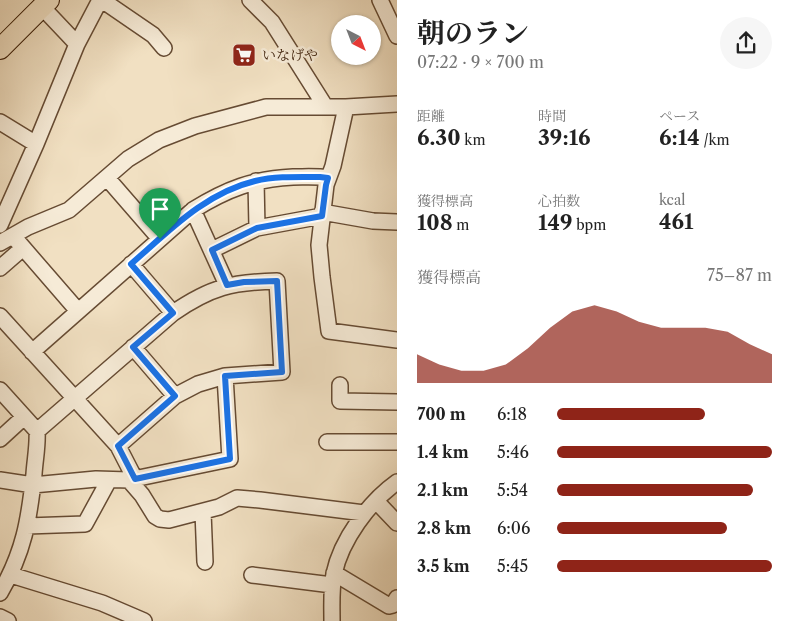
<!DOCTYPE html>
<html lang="ja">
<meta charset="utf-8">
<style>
:root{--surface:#fff;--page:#f6f6f6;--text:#222;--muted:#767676;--accent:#8f2418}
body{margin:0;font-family:"Libre Caslon Text","Noto Serif JP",serif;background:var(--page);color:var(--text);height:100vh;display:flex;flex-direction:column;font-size:19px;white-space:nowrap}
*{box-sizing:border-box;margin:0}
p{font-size:16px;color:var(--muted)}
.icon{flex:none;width:28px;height:28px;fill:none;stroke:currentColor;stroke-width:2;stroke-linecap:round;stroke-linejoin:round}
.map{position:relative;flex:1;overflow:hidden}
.side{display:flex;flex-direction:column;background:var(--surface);width:395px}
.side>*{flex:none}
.needle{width:32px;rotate:138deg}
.controls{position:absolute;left:331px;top:15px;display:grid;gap:10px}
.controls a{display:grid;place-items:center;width:50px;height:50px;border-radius:50%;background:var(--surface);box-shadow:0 1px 4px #0004;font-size:25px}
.pin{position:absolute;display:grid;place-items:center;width:42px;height:42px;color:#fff;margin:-51px -21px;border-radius:50% 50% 50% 0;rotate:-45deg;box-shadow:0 0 5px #0007}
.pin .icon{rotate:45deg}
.round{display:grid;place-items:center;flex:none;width:52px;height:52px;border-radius:26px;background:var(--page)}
.head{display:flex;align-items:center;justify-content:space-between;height:85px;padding:0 20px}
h1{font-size:28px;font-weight:700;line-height:38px}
.metrics{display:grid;grid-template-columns:repeat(3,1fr);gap:8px;height:85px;padding:5px 20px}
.metrics div{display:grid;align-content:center}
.metrics b{font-size:21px;font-weight:700}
.metrics small{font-size:14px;font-weight:400}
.metrics p{font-size:14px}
.chart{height:140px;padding:10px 20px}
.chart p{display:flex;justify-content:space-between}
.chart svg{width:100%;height:90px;margin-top:5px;fill:var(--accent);opacity:.7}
ul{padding:0 20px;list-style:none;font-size:16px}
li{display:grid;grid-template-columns:80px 60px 1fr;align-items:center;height:38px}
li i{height:12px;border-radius:6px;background:var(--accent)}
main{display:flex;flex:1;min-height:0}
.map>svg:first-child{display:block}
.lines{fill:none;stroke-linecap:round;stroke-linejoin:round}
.minor-casing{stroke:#664b33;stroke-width:18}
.major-casing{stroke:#371903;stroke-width:22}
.minor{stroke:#f6ebd7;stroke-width:15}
.major{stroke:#f1e0c2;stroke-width:20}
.route-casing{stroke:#fff;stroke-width:10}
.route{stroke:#1a73e8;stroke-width:6}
.labels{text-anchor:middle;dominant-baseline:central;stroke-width:5;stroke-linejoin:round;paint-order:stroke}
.poi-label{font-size:14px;fill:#371903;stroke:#f6ebd7;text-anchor:start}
</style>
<main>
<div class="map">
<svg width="397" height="621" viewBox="0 0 397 621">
<rect width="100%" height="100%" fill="#f1e0c2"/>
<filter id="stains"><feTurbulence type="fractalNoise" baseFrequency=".004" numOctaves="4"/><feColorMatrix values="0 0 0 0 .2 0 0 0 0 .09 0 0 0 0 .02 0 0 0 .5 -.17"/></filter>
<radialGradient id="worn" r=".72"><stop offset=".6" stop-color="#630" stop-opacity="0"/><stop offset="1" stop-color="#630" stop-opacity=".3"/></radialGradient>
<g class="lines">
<g class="minor-casing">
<path id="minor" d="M102 0 153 35 164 48
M250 0 272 22 325 106
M380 0 397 36
M42 7 77 44
M346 107 333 166 326 185 319 245 322 277 329 331 397 340
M0 122 36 144
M107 178 160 239
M256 181 257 228
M193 210 227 285
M322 212 373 221 397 222
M0 225 36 144 77 44 100 0
M13 236 78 311
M0 243 28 227 69 210 128 159 159 140 195 126 266 107H346L397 104
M212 250 257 228 322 216
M131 264 173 313
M0 268 23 248
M0 316 118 446 135 479
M133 347 175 396
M32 352 193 210C227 189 253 179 293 177 305 177 317 176 328 178
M340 385V401L397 402
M0 390 37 431 173 313C211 287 232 282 277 281L282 372 225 376 198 384 175 396 118 446
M0 439 24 417
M327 442H397
M0 480 33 485 96 479 129 480 230 459 225 376
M129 480 142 495 155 516 160 519 169 520 219 507 237 498 260 500 364 513
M376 501 397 523
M203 512 205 562
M27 526 85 524 109 480
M334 573 389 606 393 605 397 598
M11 575 102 603 144 621
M252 575 332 585
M0 593C24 552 29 520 34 474 35 459 38 445 37 431
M0 617 8 621
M332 621C332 605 331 590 334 574 341 540 369 502 397 482"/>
</g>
<g class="major-casing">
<path id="major" d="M0 49 49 0"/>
</g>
<use href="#minor" class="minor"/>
<use href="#major" class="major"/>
</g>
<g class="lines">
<g class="route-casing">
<path id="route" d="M320 177 328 178 326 185 322 216 257 228 212 250 227 285 244 282 277 281 282 372 225 376 230 459 135 479 118 446 175 396 133 347 173 313 131 264C169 231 205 193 255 181 276 176 298 177 320 177Z"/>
</g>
<use href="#route" class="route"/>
</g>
<defs>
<g id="supermarket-square" transform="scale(1.25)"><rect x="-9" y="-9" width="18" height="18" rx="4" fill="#8f2418" stroke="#f6ebd7"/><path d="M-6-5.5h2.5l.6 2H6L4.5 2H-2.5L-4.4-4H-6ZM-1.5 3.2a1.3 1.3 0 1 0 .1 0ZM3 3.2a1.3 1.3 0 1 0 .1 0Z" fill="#fff"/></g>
</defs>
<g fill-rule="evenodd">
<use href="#supermarket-square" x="244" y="55"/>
</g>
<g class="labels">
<g class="poi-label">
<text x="262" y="55">いなげや</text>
</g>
</g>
<rect width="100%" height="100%" filter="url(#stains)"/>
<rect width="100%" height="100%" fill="url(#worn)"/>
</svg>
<div class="controls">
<a><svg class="needle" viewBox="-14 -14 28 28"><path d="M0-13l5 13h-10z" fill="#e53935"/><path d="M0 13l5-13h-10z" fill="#767676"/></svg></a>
</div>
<div class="pin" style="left:160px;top:239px;background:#1e9e55"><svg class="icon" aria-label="arrive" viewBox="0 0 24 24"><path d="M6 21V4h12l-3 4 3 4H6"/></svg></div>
</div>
<section class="side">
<div class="head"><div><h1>朝のラン</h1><p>07:22 · 9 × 700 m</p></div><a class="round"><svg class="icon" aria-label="share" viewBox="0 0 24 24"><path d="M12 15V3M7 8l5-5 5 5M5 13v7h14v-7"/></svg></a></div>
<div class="metrics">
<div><p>距離</p><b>6.30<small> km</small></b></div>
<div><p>時間</p><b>39:16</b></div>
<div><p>ペース</p><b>6:14<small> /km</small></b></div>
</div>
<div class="metrics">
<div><p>獲得標高</p><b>108<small> m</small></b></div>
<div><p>心拍数</p><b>149<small> bpm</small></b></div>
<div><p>kcal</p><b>461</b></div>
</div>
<div class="chart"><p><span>獲得標高</span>75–87 m</p>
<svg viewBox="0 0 160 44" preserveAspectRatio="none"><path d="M0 44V30L10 35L20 38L30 38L40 35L50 27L60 17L70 9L80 6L90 9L100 14L110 17L120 17L130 17L140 19L150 25L160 30V44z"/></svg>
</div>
<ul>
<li><b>700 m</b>6:18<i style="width:69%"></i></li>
<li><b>1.4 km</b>5:46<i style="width:100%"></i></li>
<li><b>2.1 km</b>5:54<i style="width:91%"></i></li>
<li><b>2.8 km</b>6:06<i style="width:79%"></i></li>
<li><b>3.5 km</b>5:45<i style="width:100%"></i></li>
</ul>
</section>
</main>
